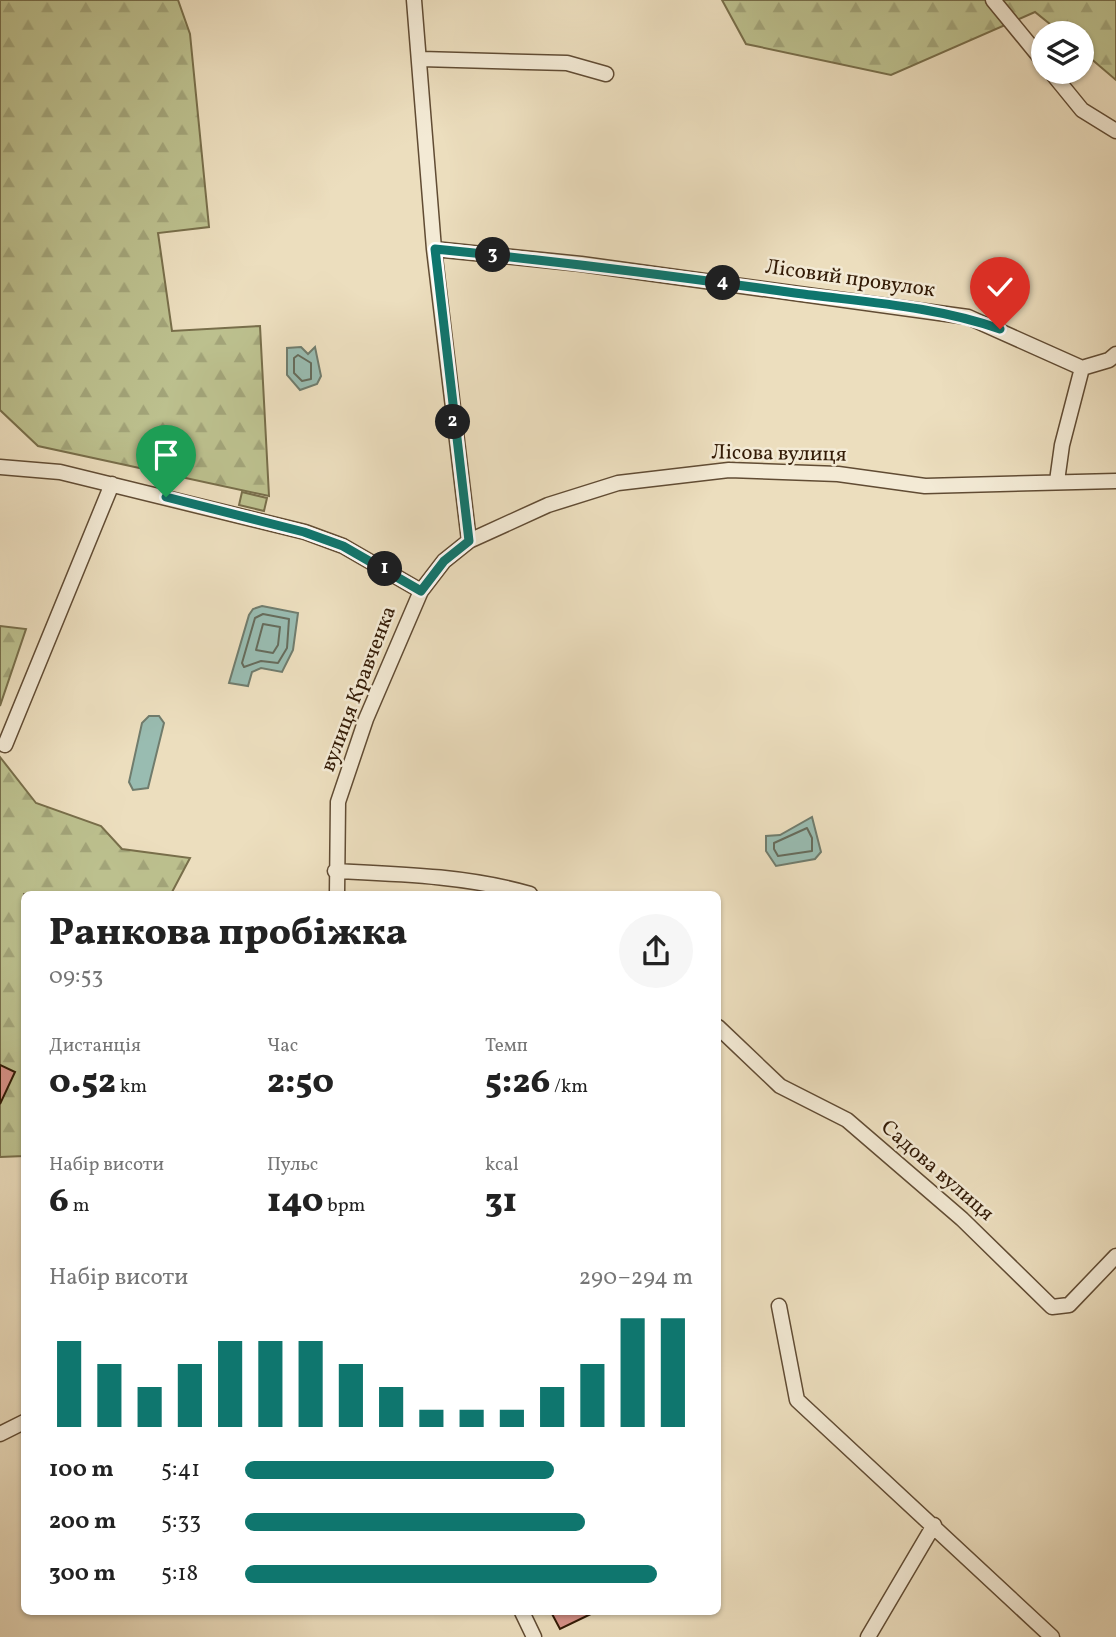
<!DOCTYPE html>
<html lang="uk">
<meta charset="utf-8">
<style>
:root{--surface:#fff;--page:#f6f6f6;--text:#222;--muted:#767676;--accent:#0f766e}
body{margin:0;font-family:Vollkorn,serif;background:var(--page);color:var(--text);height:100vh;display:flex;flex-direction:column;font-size:26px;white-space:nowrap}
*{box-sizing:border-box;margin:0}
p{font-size:23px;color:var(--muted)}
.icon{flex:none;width:38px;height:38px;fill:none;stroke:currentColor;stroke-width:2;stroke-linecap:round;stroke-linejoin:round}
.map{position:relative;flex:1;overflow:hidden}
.drawer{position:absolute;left:21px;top:891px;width:700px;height:724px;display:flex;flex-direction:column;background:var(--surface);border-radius:10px;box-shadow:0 2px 5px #0004}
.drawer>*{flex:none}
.fabs{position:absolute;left:1031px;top:21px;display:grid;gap:14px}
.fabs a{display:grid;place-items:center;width:63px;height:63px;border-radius:50%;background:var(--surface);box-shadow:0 2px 5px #0004;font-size:35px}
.pin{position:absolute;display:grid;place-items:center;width:60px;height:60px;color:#fff;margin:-72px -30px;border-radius:50% 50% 50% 0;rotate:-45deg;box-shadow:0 0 7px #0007}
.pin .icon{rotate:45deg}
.km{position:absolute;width:35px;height:35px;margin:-18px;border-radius:50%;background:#222;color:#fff;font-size:19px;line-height:35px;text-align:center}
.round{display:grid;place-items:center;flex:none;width:74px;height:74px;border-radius:37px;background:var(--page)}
.overview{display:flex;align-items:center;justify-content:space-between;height:119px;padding:0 28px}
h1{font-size:38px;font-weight:800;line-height:52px}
.figures{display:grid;grid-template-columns:repeat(3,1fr);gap:10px;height:119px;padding:7px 28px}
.figures div{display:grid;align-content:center}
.figures b{font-size:35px;font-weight:800}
.figures small{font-size:19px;font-weight:400}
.figures p{font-size:19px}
.chart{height:196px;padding:14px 28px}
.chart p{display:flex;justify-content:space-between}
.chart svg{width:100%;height:126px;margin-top:7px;stroke:var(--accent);stroke-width:6}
ul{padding:0 28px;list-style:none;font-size:23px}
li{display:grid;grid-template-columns:112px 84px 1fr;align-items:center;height:52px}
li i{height:18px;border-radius:9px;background:var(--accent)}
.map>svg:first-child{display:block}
.forest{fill:url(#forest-firs);stroke:#786e4a;stroke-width:2}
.park{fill:#bcc08e;stroke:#786e4a;stroke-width:2}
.water{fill:#99bcb1;stroke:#707c6d;stroke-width:2}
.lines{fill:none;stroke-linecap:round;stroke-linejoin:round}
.shore{stroke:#666c5c;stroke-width:2}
.building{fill:#d79288;stroke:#331b06;stroke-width:2}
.minor-casing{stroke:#614c34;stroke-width:17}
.minor{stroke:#f3ead5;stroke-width:14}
.route-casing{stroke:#fff;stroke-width:14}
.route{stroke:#0f766e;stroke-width:9}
.labels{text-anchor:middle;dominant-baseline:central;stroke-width:5;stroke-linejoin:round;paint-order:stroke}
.street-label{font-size:21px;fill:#331b06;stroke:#f3ead5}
</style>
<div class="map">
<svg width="1116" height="1637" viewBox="0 0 1116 1637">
<defs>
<pattern id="forest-firs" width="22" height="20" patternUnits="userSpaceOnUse" patternTransform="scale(1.75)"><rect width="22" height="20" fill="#bcc08e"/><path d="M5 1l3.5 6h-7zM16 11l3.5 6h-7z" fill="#a2a479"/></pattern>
</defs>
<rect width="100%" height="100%" fill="#ecdebe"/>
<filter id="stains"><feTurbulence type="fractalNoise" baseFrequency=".00286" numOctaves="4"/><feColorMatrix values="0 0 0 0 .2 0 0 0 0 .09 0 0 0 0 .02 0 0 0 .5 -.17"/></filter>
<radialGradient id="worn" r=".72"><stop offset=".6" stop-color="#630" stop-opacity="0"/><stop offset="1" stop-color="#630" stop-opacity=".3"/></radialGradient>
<path class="forest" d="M0 0H178L190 34 209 227 158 233 172 331 260 326 269 496 38 446 0 410Z
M722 0H1116V80L1082 51V33H1061L1035 12 891 75 746 44Z
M0 626 26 629 0 706Z
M0 757 36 803 101 826 122 849 190 858 171 894H24V1156L0 1157Z"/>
<path class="park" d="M242 492 267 498 264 511 239 505Z"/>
<path class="water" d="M301 347 308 354 315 347 321 376 317 384 300 390 287 375V348Z
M262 606 298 613 293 650 282 672 261 668 252 672 248 686 229 683 249 615 253 609Z
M149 716H159L164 723 148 788 133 790 129 782 142 723Z
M812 817 821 852 815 859 776 866 766 851V836L780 835Z"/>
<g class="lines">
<path class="shore" d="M298 355 311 363V379L302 381 294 373V358Z
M263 614 289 619 287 648 278 663 261 661 244 667 242 663 255 618Z
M263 624 280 627 278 645 273 653 256 650Z
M807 828 812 838V851L778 856 774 849V843Z"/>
</g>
<path class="building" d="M0 1065 15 1072 0 1104Z
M551 1612H595L560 1629Z"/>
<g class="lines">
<g class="minor-casing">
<path id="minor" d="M993 0 1043 61
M421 59 567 63 606 74
M1051 72 1082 110 1116 131
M434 249 581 264 968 317 1082 368
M1082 368 1109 360 1116 354
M0 467 60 472 305 532 343 546 421 591
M1057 481 1062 445 1082 368
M469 541 548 505 618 483 729 470 838 474 925 486 1116 481
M5 745 112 484
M335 871C399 874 468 876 530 894
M337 894 338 802 366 719 421 591 444 561 469 541 434 249 414 0
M718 1027 780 1086 847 1120 962 1219 1052 1307 1069 1305 1116 1256
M779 1306 797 1400 1052 1637
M0 1434 24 1422
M522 1612 534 1637
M868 1637 934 1525"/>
</g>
<use href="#minor" class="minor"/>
</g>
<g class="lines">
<g class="route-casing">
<path id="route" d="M166 497 304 532 343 546 421 591 444 561 469 541 435 249C555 261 675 276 795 293 863 302 935 306 1000 329"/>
</g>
<use href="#route" class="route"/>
</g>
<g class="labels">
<g class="street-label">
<text transform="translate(850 279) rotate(8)">Лісовий провулок</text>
<text transform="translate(779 454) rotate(1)">Лісова вулиця</text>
<text transform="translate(359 689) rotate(-69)">вулиця Кравченка</text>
<text transform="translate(937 1171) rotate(41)">Садова вулиця</text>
</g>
</g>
<rect width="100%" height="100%" filter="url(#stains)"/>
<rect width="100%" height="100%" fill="url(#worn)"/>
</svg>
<div class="fabs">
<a><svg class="icon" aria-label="layers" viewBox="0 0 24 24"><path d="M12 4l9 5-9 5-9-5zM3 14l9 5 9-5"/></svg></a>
</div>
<div class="pin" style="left:166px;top:497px;background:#1e9e55"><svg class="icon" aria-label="arrive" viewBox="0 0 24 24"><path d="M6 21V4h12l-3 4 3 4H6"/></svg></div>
<div class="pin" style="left:1000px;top:329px;background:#d93025"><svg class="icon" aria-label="check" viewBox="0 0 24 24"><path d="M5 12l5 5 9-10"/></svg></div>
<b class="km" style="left:385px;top:569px">1</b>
<b class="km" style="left:453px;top:422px">2</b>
<b class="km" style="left:493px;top:255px">3</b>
<b class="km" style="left:723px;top:283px">4</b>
<section class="drawer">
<div class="overview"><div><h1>Ранкова пробіжка</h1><p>09:53</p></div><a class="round"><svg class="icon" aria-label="share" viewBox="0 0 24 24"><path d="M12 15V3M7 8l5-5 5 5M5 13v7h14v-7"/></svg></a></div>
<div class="figures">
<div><p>Дистанція</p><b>0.52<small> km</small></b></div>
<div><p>Час</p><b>2:50</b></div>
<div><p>Темп</p><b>5:26<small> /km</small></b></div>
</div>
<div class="figures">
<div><p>Набір висоти</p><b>6<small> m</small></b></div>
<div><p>Пульс</p><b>140<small> bpm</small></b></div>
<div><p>kcal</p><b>31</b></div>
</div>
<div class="chart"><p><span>Набір висоти</span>290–294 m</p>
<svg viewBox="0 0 160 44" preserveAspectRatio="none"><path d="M5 44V14M15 44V22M25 44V30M35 44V22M45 44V14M55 44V14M65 44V14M75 44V22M85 44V30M95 44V38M105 44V38M115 44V38M125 44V30M135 44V22M145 44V6M155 44V6"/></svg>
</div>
<ul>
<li><b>100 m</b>5:41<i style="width:69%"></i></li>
<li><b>200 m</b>5:33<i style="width:76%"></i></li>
<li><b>300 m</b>5:18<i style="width:92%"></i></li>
</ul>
</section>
</div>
